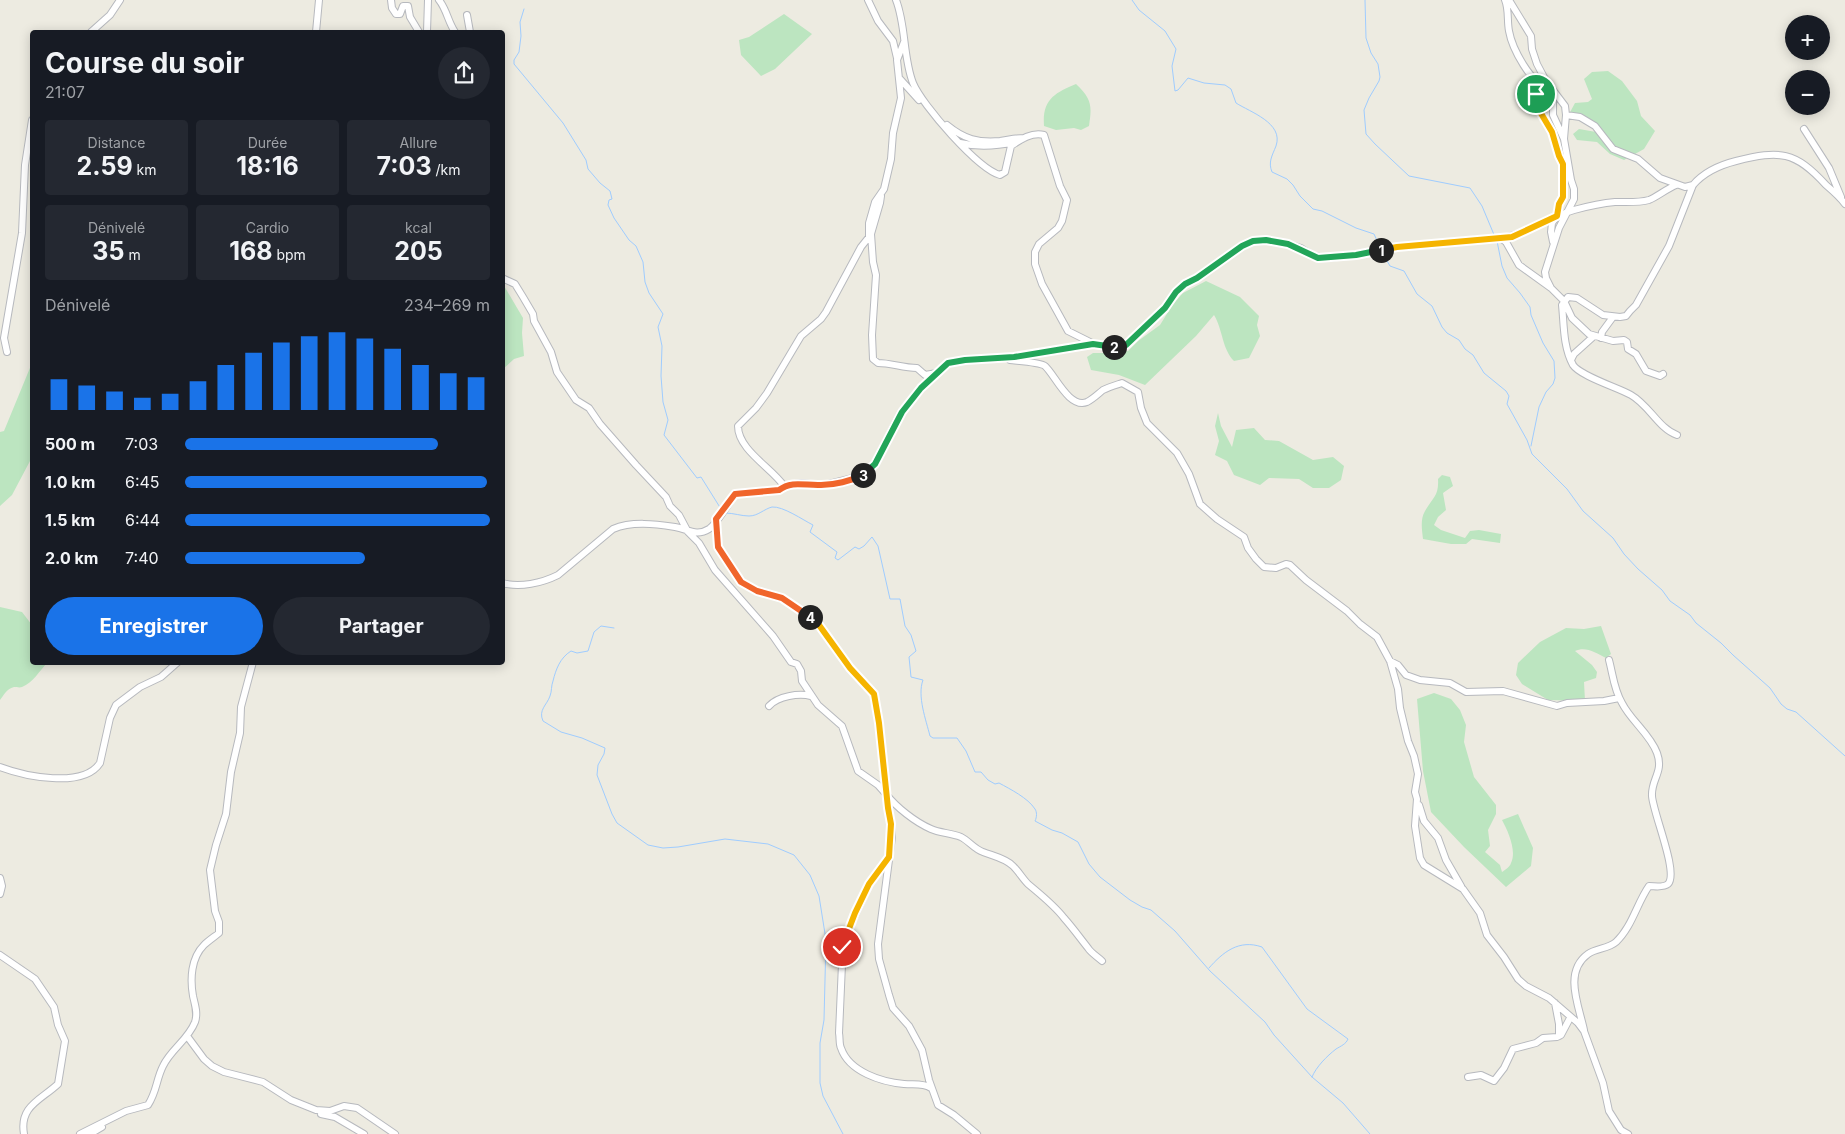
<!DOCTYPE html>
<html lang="fr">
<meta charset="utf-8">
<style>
:root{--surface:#171b24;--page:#242831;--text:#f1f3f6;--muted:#9ea1a6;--accent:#1a73e8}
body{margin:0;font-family:Inter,sans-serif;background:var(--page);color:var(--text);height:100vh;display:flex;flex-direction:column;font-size:19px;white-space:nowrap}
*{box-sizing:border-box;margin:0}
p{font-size:16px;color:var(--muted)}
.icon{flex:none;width:28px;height:28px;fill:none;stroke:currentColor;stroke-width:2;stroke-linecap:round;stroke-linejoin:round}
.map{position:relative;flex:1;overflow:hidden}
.side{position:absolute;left:30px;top:30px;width:475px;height:635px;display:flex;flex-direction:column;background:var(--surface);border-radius:5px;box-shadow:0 2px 12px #0003}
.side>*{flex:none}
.tools{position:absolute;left:1785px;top:15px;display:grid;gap:10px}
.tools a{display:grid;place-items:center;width:45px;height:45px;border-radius:50%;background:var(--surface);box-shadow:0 2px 12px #0003;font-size:25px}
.pin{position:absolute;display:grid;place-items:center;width:42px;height:42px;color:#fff;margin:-21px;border:2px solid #fff;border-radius:50%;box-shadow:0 1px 5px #0007}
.km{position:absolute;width:25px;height:25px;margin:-12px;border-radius:50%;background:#222;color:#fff;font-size:14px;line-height:25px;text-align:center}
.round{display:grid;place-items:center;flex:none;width:52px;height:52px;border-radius:26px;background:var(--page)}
.headline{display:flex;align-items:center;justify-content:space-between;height:85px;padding:0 15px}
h1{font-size:28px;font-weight:700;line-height:38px}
.figures{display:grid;grid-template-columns:repeat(3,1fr);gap:8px;height:85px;padding:5px 15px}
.figures div{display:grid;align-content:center;border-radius:5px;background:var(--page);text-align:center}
.figures b{font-size:25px;font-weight:700}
.figures small{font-size:14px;font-weight:400}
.figures p{font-size:14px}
.chart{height:140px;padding:10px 15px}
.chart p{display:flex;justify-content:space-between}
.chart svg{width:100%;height:90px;margin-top:5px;stroke:var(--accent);stroke-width:6}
.action{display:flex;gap:10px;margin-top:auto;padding:10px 15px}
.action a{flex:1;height:58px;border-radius:30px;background:var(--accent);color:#fff;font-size:20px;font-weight:700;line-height:58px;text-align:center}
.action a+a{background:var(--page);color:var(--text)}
ul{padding:0 15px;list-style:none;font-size:16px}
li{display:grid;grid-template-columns:80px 60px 1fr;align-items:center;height:38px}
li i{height:12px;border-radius:6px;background:var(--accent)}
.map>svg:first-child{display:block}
.green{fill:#bce5c0}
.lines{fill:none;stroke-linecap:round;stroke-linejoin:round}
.stream{stroke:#9fccff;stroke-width:1}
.minor-casing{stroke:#b7b9be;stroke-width:8}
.minor{stroke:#fff;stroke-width:6}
.split-1-casing{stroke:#fff;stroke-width:10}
.split-2-casing{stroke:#fff;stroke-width:10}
.split-3-casing{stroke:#fff;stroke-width:10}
.split-4-casing{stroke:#fff;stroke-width:10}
.split-5-casing{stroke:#fff;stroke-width:10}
.split-1{stroke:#f5b400;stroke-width:6}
.split-2{stroke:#22a559;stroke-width:6}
.split-3{stroke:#22a559;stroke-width:6}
.split-4{stroke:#f0652b;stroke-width:6}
.split-5{stroke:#f5b400;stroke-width:6}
</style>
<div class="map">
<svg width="1845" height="1134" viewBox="0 0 1845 1134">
<rect width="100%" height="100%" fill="#edebe1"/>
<path class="green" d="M784 14 812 34 775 69 761 76 741 55 739 40 749 37Z
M1608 71 1622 81 1637 101 1641 116 1655 131 1644 149 1624 160 1610 154 1597 142 1577 140 1573 134 1579 129 1596 132 1583 120 1568 116 1575 103 1588 102 1592 99 1584 79 1592 72Z
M1076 84C1092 99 1092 106 1089 126L1081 130 1074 128 1056 130 1044 126C1042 99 1055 93 1076 84Z
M1206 281 1240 297 1259 316 1257 325 1260 336 1249 358 1234 361C1222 349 1223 330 1214 315L1196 336 1145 385 1119 375 1091 370 1087 357 1093 353H1113L1128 351 1138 341 1160 325 1173 304 1183 293Z
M503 284 523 318 522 333 524 356 514 359 503 369Z
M32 363V463L30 461 12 495 0 506V432L4 431Z
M1218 413 1221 426 1232 447 1236 430 1254 428 1265 440 1279 441 1313 460 1333 457 1344 466 1341 480 1329 488H1313L1299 479 1269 478 1260 485 1234 475 1227 461 1215 455 1219 441 1215 426Z
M1442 475 1450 477 1453 486 1443 493 1446 510 1438 517 1434 525 1441 530 1465 538 1470 531 1479 530 1501 534 1500 543 1472 539 1466 544H1451L1423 539C1422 530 1420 519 1425 511 1433 497 1439 496 1438 479Z
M0 607 22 612 32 625V662L47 663C40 670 33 683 22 687 20 688 16 687 14 687 6 689 4 695 0 700Z
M1601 626 1611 654 1606 658C1596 653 1586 646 1575 651L1592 665 1597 672 1596 678 1584 682 1585 701 1548 700 1522 684 1516 675 1518 663 1540 642 1566 628 1584 629Z
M1434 693 1451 699 1460 710 1466 725 1464 742 1474 777 1496 805V814L1488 830 1490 846 1485 852 1500 865 1502 872C1505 870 1510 867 1511 863 1517 851 1508 831 1502 820L1518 814 1533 848 1531 866 1506 887 1464 847 1431 812 1423 771 1417 699Z"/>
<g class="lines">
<path class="stream" d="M1132 0 1139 10 1165 31 1176 49 1172 66 1175 91 1178 90 1188 78 1204 83 1225 85 1231 89 1236 103C1250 112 1284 123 1276 146 1272 156 1268 162 1272 172L1287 179 1293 185 1300 196 1313 209 1322 211 1356 228 1374 234 1380 247
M1365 0 1366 38 1371 53 1378 64 1380 77 1379 81 1369 98 1364 110 1366 134 1375 144 1409 176 1470 188 1482 206 1495 237
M524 9 520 22 521 36 519 52 514 60V64L563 123 586 160 588 169 600 183 610 191 612 199 609 200 608 205 614 218 629 240 636 246 643 262 645 282 649 293 663 314 658 327 662 346 661 376 663 402 668 420 664 435 697 478 701 477 721 509
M1497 241 1502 266 1507 278 1520 293 1530 307 1531 315 1543 343 1554 361 1555 378 1553 384 1546 392 1539 407 1531 446
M1382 252 1390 266 1404 271 1417 294 1432 306 1442 327 1447 333 1459 340 1465 349 1473 355 1484 373 1506 391 1509 396 1507 404 1527 440 1532 454 1567 489 1583 511 1613 538 1624 554 1638 569 1662 590 1670 601 1690 615 1696 623 1721 643 1733 655 1770 688 1781 704 1787 709 1796 712 1845 756
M725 513C734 513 741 516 749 516 758 516 764 509 772 507 783 506 803 520 813 525L810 532 837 552 835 558 838 560 855 547 859 549 864 546 872 537 878 546 890 599H900L905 626 911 635 916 651 909 657 911 677 923 680C917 696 926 720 930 736L933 738H957L966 751 975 772H981L988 780 995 784 999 783C1010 789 1028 798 1035 809 1037 812 1037 817 1035 821L1052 830 1062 833 1078 842 1089 864 1100 877 1130 900 1142 907 1151 910 1175 931 1210 971 1265 1022 1274 1035 1312 1077 1343 1103 1370 1134
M614 628 601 626 594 632 588 651 577 653 571 651C560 658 556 669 553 681 551 686 552 691 550 696 547 705 538 710 543 721L561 732 582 738 605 748 604 754 598 765 597 775 612 814 617 823 648 845 663 848 678 847 725 839 768 844 794 855 810 875 819 896 826 940 824 1020 820 1043V1083L823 1096 843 1134
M1209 968C1223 952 1239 939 1262 947L1307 1009 1348 1039C1346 1044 1341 1046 1336 1049 1327 1056 1316 1067 1312 1077"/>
<g class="minor-casing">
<path id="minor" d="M391 0 392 8 396 14H400L403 6H408L410 17 419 32
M439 0C447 10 448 22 455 32
M868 0 878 21 893 41 897 58
M896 0C906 25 903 58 913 83 922 105 978 169 1000 175L1005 172 1011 146C1021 139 1032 132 1044 135L1060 186 1067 200 1062 221 1058 228 1039 244 1035 252V264L1042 284 1068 331 1092 343
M1505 0C1509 9 1507 21 1509 31 1512 48 1531 85 1549 88
M1509 0 1531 36 1532 49 1537 64 1546 81 1565 106 1566 115 1564 139 1571 180 1574 189V199L1559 228 1545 272 1546 278 1551 288
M467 15 470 32
M91 32 110 15 120 0
M316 32 319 0
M427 32 428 0
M1532 77 1538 108 1552 131 1559 156 1563 164
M900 79 919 100
M1548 87 1553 100V115L1564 139
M1566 115 1580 117 1595 126 1613 149 1638 159 1660 178 1685 187 1693 185
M947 125C964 139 978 143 1000 141 1008 140 1015 138 1024 138
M1804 129 1829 168 1841 197
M960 143C977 147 997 146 1014 142
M881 196 880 203 871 234 873 262 876 275 872 335 873 359 878 363C891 363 903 368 917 368L925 375 937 373
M1502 239 1506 242 1519 265 1551 288 1564 301 1572 318 1589 334 1613 341 1624 340 1627 342 1628 349 1636 354 1646 371 1660 376 1663 374
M1553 242 1551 232 1552 223 1557 216 1559 203 1563 197 1564 160
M502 278 515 284 523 297 533 314 534 321 551 352 557 372 576 400 589 408 600 424 636 465 666 497 670 506 679 515 688 532 699 543 715 570 773 636 791 662 797 664 801 671 802 681 818 705 842 726 858 771 878 785 886 794 891 824 892 837 878 944 879 959 889 995 893 1008 909 1026 922 1050 929 1080 938 1105 954 1115 977 1134
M1601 338 1602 332 1613 317
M7 352 4 338 22 233 25 165 32 120
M1010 360C1018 361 1040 362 1045 366 1055 375 1069 409 1087 402 1093 399 1098 394 1103 390 1109 387 1116 385 1122 383L1138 392 1141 408 1147 423 1177 453 1189 474 1200 504 1217 519 1244 537 1248 548 1256 559 1264 567 1276 568 1286 564 1290 565 1306 580 1347 611 1360 624 1377 637 1390 661 1398 689 1400 708 1408 741 1414 756 1418 774 1415 792 1417 799 1415 826 1420 858 1424 865 1463 889 1480 913 1487 935 1504 957 1518 979 1526 986 1549 998 1578 1023 1584 1031 1603 1083 1609 1111 1621 1130 1628 1134
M1571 360 1574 354 1594 336
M1677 435C1659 429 1649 405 1631 395 1619 388 1580 376 1573 365 1563 347 1564 324 1562 305L1568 297 1577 298 1603 315 1620 317 1626 316 1630 311 1636 305 1669 246 1693 185C1704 172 1720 165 1736 161 1780 150 1795 151 1826 185 1833 191 1840 197 1845 204
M784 486C772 468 738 450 738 426L756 408 767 393 801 336 821 319 826 312 861 247 869 237V223L875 202 884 189 891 159 893 133 901 98 897 60 904 42
M716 519 718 547 741 582 757 591 782 598 807 614 819 625 850 668 874 694 879 723 886 794C896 807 915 822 931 829 940 833 951 833 961 837 969 841 974 849 983 852 993 856 1005 858 1013 866 1019 872 1023 879 1028 884 1041 895 1054 905 1064 918 1073 928 1080 938 1088 948 1091 953 1098 957 1102 961
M502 583C520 588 542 583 558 575L613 529C632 521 655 524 675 527 688 529 696 537 709 529 715 525 730 502 735 494L779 490 784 486 801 483 819 485 829 484 861 476 875 463 901 412 921 389 947 363 965 360 1014 357 1093 344 1115 347 1126 345 1165 308 1176 292 1185 284 1197 278 1242 246 1253 241 1266 240 1288 244 1301 248 1313 256 1326 258 1356 255 1397 247 1484 239C1517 242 1543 219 1574 210 1585 207 1603 203 1615 202 1626 202 1638 203 1649 200 1655 198 1668 188 1676 185
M1390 661 1398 665 1406 675 1420 680 1450 683 1466 692 1503 691 1557 706 1567 703 1604 701 1619 698
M769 706C778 696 799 693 811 696
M0 767C24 776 83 789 100 763L110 718 116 705 140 687 161 677 178 662
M1419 805 1424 821 1438 838 1446 860 1461 886
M887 860 869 885 843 941 839 1033C840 1038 839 1044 841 1048 849 1072 882 1082 904 1084 914 1085 923 1083 931 1088
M0 878 2 886 0 894
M0 955 35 979 54 1007 58 1025 65 1041 58 1084C41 1100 19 1106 24 1134
M1555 1003 1559 1024V1036
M1584 1030C1579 1006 1563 972 1588 954 1596 948 1608 949 1616 942 1632 927 1637 903 1649 886 1655 886 1663 888 1668 884 1679 873 1653 813 1652 796 1651 779 1664 772 1657 753 1650 734 1631 721 1622 703 1614 690 1613 675 1609 660
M187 1036 204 1059 212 1066 224 1072 263 1082 291 1100 316 1110 330 1111 344 1106 357 1108 395 1134
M1468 1077 1481 1075 1494 1081 1504 1068 1513 1049 1536 1043 1543 1038 1557 1037 1561 1035 1570 1018
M321 1114 335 1117 364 1134
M80 1134 126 1111 148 1105C157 1091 156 1080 163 1066 171 1049 188 1040 195 1022 198 1013 195 1005 193 996 190 979 191 958 204 945 208 941 214 937 219 933V922L215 911 210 870 216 845 226 814 231 772 240 733 241 707 253 662
M90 1134 102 1127"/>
</g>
<use href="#minor" class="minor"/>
</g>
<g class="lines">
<g class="split-1-casing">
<path id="split-1" d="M1381 250 1397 247 1512 237 1557 216 1559 204 1563 197V164L1559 156 1552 132 1539 110 1536 94"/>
</g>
<g class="split-2-casing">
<path id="split-2" d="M1114 347 1126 345 1165 308 1176 292 1185 284 1197 278 1242 246 1253 241 1266 240 1288 244 1318 258 1356 255 1381 250"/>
</g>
<g class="split-3-casing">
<path id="split-3" d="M863 475 875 464 902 412 921 388 948 363 965 360 1014 357 1093 344 1114 347"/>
</g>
<g class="split-4-casing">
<path id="split-4" d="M810 617 782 598 757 591 741 582 718 547 716 519 735 494 779 490C792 480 806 486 821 485 834 485 851 481 863 475"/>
</g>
<g class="split-5-casing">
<path id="split-5" d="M810 617 819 625 850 668 874 694 879 723 888 808 891 824 889 857 869 884 855 913 842 947"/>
</g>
<use href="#split-1" class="split-1"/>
<use href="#split-2" class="split-2"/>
<use href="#split-3" class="split-3"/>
<use href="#split-4" class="split-4"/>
<use href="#split-5" class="split-5"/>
</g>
</svg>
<div class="tools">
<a>+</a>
<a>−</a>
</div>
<div class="pin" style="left:1536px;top:94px;background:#1e9e55"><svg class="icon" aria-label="arrive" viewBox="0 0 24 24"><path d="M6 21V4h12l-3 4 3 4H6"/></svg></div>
<div class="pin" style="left:842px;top:947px;background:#d93025"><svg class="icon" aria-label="check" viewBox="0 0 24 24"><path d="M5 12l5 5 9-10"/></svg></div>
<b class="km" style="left:1381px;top:250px">1</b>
<b class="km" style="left:1114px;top:347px">2</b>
<b class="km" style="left:863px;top:475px">3</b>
<b class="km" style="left:810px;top:617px">4</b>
<section class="side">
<div class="headline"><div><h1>Course du soir</h1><p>21:07</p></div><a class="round"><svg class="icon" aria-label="share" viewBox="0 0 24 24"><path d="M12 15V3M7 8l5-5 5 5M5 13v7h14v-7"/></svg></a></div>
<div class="figures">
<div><p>Distance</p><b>2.59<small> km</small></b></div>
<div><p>Durée</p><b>18:16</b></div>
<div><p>Allure</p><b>7:03<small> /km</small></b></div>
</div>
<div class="figures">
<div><p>Dénivelé</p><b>35<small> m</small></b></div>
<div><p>Cardio</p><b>168<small> bpm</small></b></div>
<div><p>kcal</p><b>205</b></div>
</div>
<div class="chart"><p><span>Dénivelé</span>234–269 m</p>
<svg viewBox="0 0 160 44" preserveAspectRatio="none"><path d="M5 44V29M15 44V32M25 44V35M35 44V38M45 44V36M55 44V30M65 44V22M75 44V16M85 44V11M95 44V8M105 44V6M115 44V9M125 44V14M135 44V22M145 44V26M155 44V28"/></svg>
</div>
<ul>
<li><b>500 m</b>7:03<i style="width:83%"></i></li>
<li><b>1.0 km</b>6:45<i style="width:99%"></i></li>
<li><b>1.5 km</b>6:44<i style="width:100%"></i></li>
<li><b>2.0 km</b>7:40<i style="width:59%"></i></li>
</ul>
<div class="action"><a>Enregistrer</a><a>Partager</a></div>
</section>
</div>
